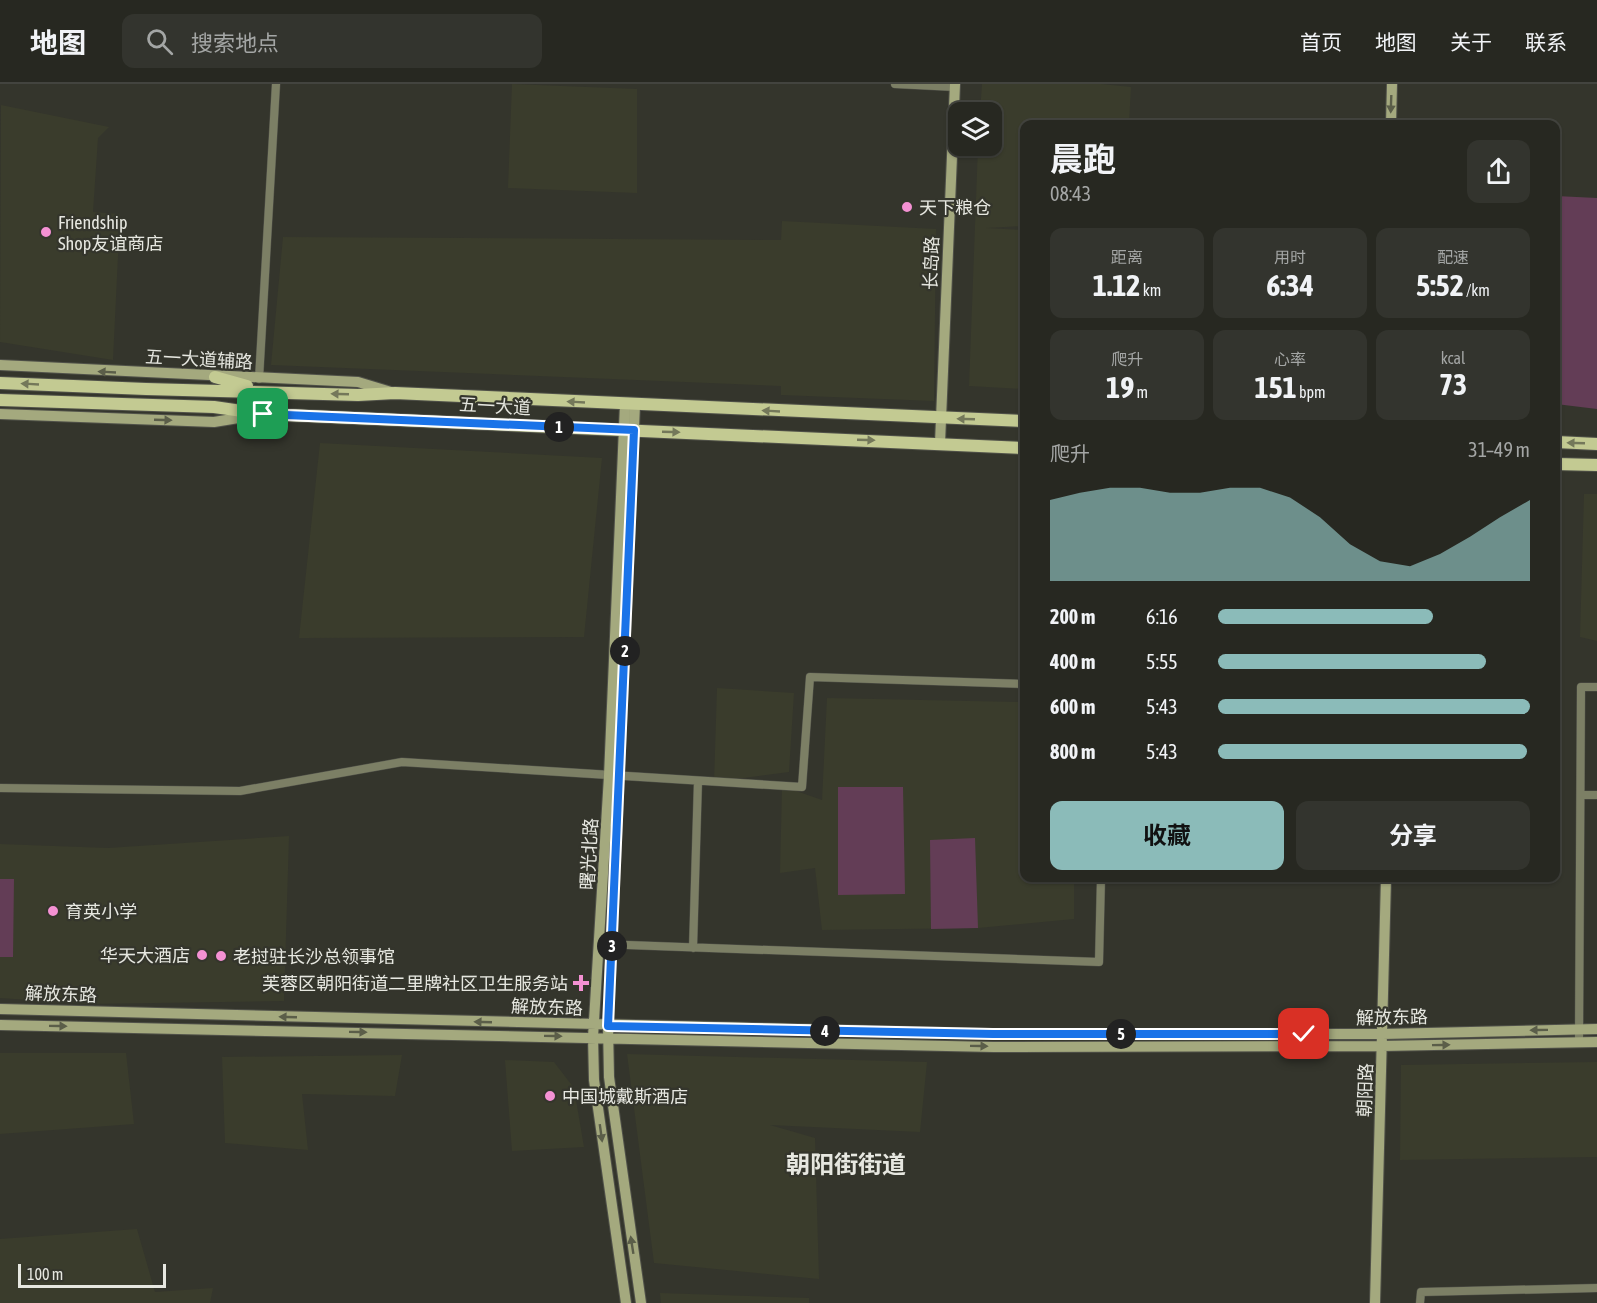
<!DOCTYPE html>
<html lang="zh">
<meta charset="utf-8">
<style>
:root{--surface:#272821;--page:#33342e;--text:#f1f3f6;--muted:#a4a6a5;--line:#43443f;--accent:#8bbbb9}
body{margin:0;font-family:"Asap Condensed","Noto Sans SC",sans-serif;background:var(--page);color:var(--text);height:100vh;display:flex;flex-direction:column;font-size:22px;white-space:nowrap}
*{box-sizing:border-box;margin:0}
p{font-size:20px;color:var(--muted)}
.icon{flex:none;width:33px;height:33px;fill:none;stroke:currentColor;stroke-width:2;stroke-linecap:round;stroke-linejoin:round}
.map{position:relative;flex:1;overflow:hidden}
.side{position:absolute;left:1020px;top:36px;width:540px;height:762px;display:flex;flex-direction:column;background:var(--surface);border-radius:12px;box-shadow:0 2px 4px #0004,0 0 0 2px var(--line)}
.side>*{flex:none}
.fabs{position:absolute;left:948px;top:18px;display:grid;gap:12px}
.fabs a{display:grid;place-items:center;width:54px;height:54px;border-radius:12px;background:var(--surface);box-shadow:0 2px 4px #0004,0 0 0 2px var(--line);font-size:30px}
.scale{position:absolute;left:18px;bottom:15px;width:148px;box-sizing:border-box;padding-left:6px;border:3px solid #e6e7e0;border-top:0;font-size:16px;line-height:21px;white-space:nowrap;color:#e6e7e0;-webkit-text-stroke:4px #34352c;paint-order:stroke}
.pin{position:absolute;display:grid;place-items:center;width:51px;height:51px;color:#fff;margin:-26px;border-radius:12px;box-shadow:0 3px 9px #0006}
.km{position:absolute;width:30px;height:30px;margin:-15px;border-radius:50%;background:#222;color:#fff;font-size:16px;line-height:30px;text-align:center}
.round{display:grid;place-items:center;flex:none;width:63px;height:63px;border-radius:12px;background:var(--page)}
.head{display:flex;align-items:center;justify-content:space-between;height:102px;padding:0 30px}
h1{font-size:33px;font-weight:700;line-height:45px}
.stats{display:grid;grid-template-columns:repeat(3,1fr);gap:9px;height:102px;padding:6px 30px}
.stats div{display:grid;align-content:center;border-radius:12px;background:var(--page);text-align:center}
.stats b{font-size:30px;font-weight:700}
.stats small{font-size:16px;font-weight:400}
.stats p{font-size:16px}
.chart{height:168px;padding:12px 30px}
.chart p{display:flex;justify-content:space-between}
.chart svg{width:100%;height:108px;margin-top:6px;fill:var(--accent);opacity:.7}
.cta{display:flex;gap:12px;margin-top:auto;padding:12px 30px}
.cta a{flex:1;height:69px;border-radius:12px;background:var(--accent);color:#111;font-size:24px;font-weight:700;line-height:69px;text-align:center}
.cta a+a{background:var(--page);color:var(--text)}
ul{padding:0 30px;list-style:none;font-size:20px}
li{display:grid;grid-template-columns:96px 72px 1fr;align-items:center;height:45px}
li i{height:15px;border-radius:8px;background:var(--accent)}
header{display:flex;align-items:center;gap:36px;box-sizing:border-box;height:84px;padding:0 30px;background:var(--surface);border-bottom:2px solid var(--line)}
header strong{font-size:28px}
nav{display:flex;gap:33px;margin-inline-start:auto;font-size:21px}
.search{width:420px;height:54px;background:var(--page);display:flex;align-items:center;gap:15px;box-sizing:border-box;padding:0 21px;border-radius:12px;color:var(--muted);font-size:22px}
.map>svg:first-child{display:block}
.built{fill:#3a3c2c}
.green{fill:#633d56}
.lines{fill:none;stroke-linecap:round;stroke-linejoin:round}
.street-casing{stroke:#505149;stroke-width:9}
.secondary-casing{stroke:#505149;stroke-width:12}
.primary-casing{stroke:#505149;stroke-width:14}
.street{stroke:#7c7f65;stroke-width:8}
.secondary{stroke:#a4a97e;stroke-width:10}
.primary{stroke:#c3ca92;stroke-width:12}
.oneway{fill:#5b5e49}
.oneway2{fill:#74785a}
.route-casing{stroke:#fff;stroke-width:12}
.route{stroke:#1a73e8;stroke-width:8}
.poi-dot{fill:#f491d3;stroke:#34352c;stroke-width:2}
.labels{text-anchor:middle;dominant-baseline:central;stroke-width:4.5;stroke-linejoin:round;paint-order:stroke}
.poi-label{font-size:18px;fill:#e6e7e0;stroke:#34352c;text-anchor:start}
.street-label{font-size:18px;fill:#e6e7e0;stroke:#34352c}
.district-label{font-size:24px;font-weight:bold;fill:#e6e7e0;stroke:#34352c}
</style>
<header>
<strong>地图</strong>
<div class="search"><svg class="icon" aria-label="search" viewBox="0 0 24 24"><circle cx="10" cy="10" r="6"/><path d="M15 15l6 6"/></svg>搜索地点</div>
<nav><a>首页</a><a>地图</a><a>关于</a><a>联系</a></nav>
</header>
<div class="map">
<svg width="1597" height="1219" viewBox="0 0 1597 1219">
<rect width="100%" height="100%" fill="#34352c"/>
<path class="built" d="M512 0 637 5V109L508 104Z
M982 0H1101L1131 3 1129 40H1024V142L986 144 1024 146V305L969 302 978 62H992V28H980Z
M1 21 109 43 98 54 93 128 120 130 113 276 0 258Z
M782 137 936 145 934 317 781 311V302L271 281 283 153 781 156Z
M320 359 602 374 584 553 299 554Z
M1584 410H1597V557L1580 553Z
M717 604 794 609 789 688 714 698Z
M827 614 1022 618 1024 639V794H1074V835L978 844 822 846 815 784 780 789 782 702 822 716Z
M289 752 284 917 88 920 0 914V760L108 764Z
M0 969H126L134 1040 0 1050Z
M627 970 927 978 920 1048 770 1041 815 1054 819 1195 654 1179Z
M402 971 395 1012 302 1010 308 1066 225 1059 222 973Z
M505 976 554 978 574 1004 584 1063 512 1067Z
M1597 978V1073L1400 1076 1401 981Z
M137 1145 155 1208 213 1204 210 1219H0V1155Z
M660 1209 809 1214V1219H661Z"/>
<path class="green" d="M1556 112 1597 114V325L1556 320Z
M838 703H903L905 810 838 811Z
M975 754 978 844 931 845 930 756Z
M0 795H14L13 873H0Z"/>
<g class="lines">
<g class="street-casing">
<path id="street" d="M895 0 955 3
M259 295 276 0
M0 704 240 707 402 678 802 703 810 593 1024 600
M1581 711H1597
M600 860 1099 878 1101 794
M693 864 698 697
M1579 958 1581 603H1597
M1420 1219 1421 1208 1597 1204"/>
</g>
<g class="secondary-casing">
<path id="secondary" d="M1391 40 1392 0
M0 281 358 298 391 308
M625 320 609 692 593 953 594 996 626 1219
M635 321 608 942 609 993 641 1219
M0 330 214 338 257 331
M940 359 955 0
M0 925 993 950H1382L1597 945
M0 941 993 963 1382 962 1597 958
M1375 1219 1386 794"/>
</g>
<g class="primary-casing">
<path id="primary" d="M215 293 247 302
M0 299 146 305 358 311 395 309 1024 337
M0 316 214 323 263 330 1024 364
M1556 358 1597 360
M1556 380 1597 381"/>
</g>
<use href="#street" class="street"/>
<use href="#secondary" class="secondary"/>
<use href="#primary" class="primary"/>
</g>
<defs><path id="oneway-solid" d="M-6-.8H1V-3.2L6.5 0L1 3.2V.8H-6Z" transform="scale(1.5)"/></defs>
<g class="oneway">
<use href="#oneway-solid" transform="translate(1391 20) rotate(92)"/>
<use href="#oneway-solid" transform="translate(107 288) rotate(-177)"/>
<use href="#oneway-solid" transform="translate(163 336) rotate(2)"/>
<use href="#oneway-solid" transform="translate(288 933) rotate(-178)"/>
<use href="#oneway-solid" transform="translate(483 938) rotate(-178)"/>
<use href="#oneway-solid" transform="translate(58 942) rotate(1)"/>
<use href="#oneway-solid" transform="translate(1539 946) rotate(179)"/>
<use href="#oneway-solid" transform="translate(358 948) rotate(1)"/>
<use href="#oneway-solid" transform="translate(553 952) rotate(1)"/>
<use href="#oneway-solid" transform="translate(1441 961) rotate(-1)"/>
<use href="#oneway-solid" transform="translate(979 962) rotate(1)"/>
<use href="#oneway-solid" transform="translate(601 1049) rotate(82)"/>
<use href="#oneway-solid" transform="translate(632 1161) rotate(-99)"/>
</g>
<g class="oneway2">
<use href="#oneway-solid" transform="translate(30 300) rotate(-177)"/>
<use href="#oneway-solid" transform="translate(340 310) rotate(-178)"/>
<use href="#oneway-solid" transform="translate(576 318) rotate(-177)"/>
<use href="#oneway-solid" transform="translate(771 327) rotate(-177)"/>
<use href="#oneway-solid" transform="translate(966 335) rotate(-178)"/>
<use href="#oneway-solid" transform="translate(671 348) rotate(2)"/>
<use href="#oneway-solid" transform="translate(866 356) rotate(2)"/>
<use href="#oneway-solid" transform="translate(1576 359) rotate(-178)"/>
</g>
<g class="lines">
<g class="route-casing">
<path id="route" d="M263 330 634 346 608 942 993 950H1304"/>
</g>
<use href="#route" class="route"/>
</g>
<g class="poi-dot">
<circle cx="907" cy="123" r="6"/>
<circle cx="46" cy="148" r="6"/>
<circle cx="53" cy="827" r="6"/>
<circle cx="202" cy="871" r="6"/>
<circle cx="221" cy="872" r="6"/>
<path d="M578 890h6v6h6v6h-6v6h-6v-6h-6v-6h6z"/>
<circle cx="550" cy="1012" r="6"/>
</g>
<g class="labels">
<g class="poi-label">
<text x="919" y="123">天下粮仓</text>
<text x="58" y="138">Friendship<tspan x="58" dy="21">Shop友谊商店</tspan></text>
<text x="65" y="827">育英小学</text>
<text x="190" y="871" text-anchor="end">华天大酒店</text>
<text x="233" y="872">老挝驻长沙总领事馆</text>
<text x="568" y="899" text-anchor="end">芙蓉区朝阳街道二里牌社区卫生服务站</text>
<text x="562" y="1012">中国城戴斯酒店</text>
</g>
<g class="street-label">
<text transform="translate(931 179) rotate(-88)">长岛路</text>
<text transform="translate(199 275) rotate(3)">五一大道辅路</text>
<text transform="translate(495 322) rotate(3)">五一大道</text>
<text transform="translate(589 770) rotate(-87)">曙光北路</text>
<text transform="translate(61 910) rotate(2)">解放东路</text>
<text transform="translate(547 923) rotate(2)">解放东路</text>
<text transform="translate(1392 933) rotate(-1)">解放东路</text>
<text transform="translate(1365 1006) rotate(-88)">朝阳路</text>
</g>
<g class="district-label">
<text x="846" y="1080">朝阳街街道</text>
</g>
</g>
</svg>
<div class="fabs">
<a><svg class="icon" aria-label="layers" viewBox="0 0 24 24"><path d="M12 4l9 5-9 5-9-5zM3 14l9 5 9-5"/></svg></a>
</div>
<div class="scale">100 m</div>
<div class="pin" style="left:263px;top:330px;background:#1e9e55"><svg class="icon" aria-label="arrive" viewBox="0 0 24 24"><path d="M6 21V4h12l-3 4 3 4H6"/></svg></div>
<div class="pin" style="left:1304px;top:950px;background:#d93025"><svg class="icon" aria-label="check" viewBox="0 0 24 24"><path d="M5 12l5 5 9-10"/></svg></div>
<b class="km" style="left:559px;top:343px">1</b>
<b class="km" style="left:625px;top:567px">2</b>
<b class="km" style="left:612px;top:862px">3</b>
<b class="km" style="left:825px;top:947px">4</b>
<b class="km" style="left:1121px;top:950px">5</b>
<section class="side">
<div class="head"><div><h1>晨跑</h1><p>08:43</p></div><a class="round"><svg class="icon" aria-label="share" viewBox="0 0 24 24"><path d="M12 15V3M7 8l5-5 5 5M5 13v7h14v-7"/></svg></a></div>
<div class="stats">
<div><p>距离</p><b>1.12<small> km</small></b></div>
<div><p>用时</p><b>6:34</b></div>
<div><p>配速</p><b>5:52<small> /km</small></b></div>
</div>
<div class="stats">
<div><p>爬升</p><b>19<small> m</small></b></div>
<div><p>心率</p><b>151<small> bpm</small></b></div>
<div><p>kcal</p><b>73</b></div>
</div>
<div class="chart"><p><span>爬升</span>31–49 m</p>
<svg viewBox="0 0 160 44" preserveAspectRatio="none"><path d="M0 44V11L10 8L20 6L30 6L40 8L50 8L60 6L70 6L80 10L90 18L100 29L110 36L120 38L130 33L140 26L150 18L160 11V44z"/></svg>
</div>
<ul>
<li><b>200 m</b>6:16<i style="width:69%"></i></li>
<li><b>400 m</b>5:55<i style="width:86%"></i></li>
<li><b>600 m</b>5:43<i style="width:100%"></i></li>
<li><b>800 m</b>5:43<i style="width:99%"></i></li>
</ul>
<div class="cta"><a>收藏</a><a>分享</a></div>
</section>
</div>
